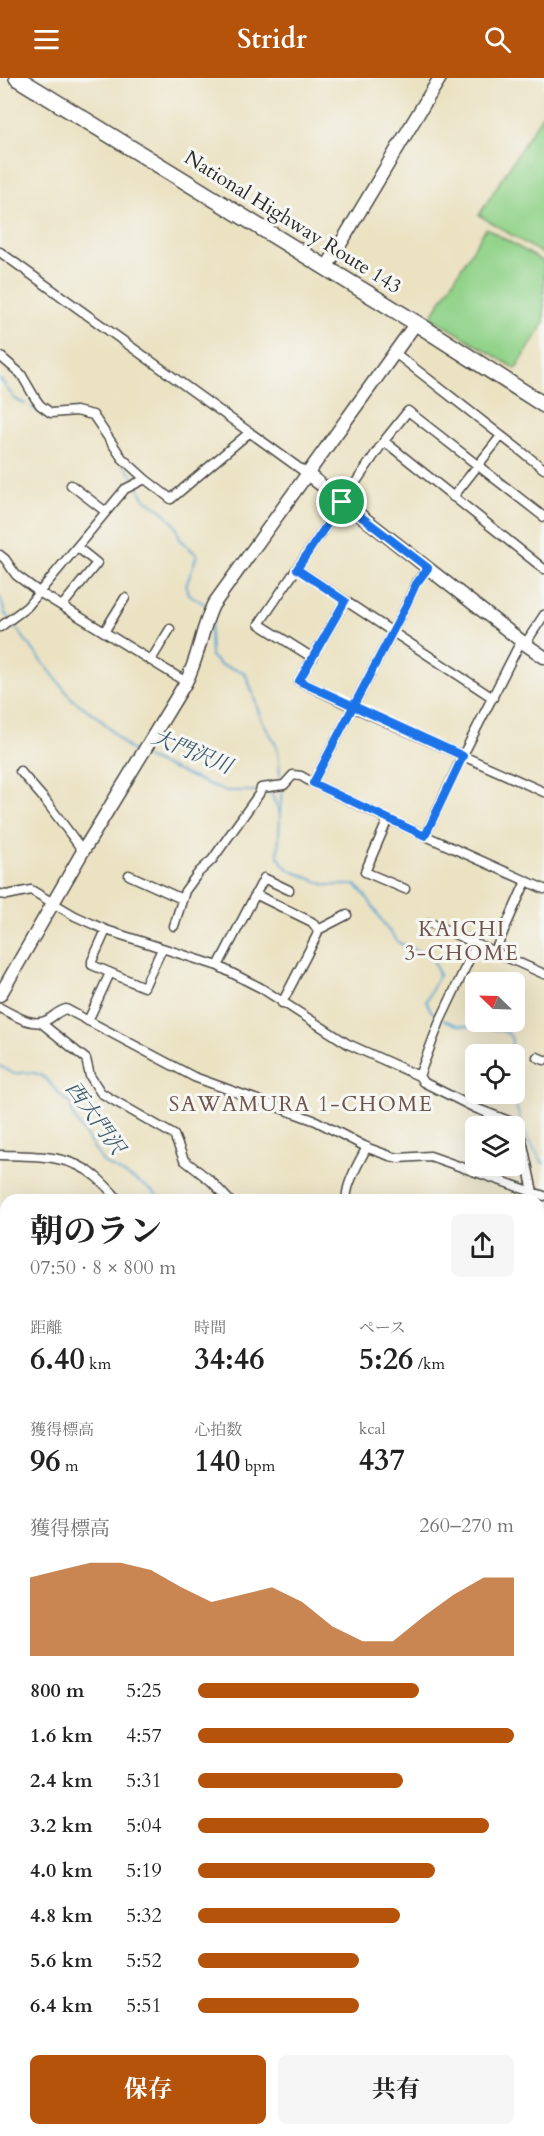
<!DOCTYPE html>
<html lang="ja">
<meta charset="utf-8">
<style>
:root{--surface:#fff;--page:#f6f6f6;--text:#222;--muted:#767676;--accent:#b45309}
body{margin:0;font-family:Cardo,"Noto Serif JP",serif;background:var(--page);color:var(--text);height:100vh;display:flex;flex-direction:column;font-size:22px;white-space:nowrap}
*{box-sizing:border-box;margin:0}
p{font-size:20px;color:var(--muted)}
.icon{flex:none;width:33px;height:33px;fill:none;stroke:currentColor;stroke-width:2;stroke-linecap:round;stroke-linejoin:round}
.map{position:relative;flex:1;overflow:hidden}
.drawer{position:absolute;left:0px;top:1116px;width:544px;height:942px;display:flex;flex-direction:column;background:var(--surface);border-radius:18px 18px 0 0;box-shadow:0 6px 24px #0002}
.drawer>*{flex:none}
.needle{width:39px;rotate:293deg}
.fabs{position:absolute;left:465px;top:894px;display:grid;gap:12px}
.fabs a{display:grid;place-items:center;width:60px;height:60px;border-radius:9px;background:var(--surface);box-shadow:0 6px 24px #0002;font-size:30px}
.pin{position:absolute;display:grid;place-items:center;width:51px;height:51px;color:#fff;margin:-26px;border:3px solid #fff;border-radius:50%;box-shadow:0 2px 6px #0007}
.round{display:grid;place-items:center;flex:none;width:63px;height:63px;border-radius:9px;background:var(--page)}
.overview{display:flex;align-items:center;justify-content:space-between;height:102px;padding:0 30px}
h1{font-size:33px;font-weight:700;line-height:45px}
.metrics{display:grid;grid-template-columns:repeat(3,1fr);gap:9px;height:102px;padding:6px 30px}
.metrics div{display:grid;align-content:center}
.metrics b{font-size:30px;font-weight:700}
.metrics small{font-size:16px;font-weight:400}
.metrics p{font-size:16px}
.chart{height:168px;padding:12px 30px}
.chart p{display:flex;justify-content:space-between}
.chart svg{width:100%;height:108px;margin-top:6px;fill:var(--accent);opacity:.7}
.action{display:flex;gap:12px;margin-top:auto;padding:12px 30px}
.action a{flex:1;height:69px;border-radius:9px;background:var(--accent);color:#fff;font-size:24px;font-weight:700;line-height:69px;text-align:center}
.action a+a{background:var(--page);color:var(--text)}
ul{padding:0 30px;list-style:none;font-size:20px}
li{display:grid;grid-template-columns:96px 72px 1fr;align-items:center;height:45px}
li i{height:15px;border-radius:8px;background:var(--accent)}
header{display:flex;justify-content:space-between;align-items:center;height:78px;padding:0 30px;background:var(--accent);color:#fff;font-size:27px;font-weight:700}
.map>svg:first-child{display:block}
.green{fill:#92d38a;stroke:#5e7f5a;stroke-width:1.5}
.forest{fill:#75b576;stroke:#507050;stroke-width:1.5}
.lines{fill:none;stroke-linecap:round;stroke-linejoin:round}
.stream{stroke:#58a2cf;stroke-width:2}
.river{stroke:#58a2cf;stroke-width:15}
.street-casing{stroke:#484642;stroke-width:11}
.secondary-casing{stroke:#484642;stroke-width:15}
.highway-casing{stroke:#484642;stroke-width:18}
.street{stroke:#fff;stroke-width:8}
.secondary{stroke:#fff;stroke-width:12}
.highway{stroke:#fff;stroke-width:15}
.route-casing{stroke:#fff;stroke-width:12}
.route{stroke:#1a73e8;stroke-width:8}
.labels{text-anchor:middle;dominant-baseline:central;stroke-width:6;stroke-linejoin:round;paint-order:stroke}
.street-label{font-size:20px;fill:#2b2b2b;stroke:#f6f6f2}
.water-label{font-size:21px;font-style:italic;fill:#3d5b6d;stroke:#f6f6f2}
.neighbourhood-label{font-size:21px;letter-spacing:1.5px;fill:#70554e;stroke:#f6f6f2}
</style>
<header><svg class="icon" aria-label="menu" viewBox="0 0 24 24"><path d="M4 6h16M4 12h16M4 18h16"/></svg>Stridr<svg class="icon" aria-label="search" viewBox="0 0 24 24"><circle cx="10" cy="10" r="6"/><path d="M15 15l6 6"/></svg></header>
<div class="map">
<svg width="544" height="2058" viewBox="0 0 544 2058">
<rect width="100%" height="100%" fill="#f6f6f2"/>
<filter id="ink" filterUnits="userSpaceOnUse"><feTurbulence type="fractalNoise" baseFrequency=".0167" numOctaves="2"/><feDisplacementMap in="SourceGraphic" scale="12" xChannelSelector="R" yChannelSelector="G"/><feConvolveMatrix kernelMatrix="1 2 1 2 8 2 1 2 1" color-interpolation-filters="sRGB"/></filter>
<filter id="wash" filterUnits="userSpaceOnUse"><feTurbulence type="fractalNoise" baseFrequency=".008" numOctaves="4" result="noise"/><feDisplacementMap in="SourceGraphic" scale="24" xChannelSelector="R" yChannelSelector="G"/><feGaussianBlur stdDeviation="1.35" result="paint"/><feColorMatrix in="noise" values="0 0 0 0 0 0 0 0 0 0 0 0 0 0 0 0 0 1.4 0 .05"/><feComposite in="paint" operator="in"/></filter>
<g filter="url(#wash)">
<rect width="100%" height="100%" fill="#ebe2c2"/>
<path class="green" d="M544 34V177L479 137Z
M486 150 544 184V245L516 291 431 239Z
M0 1339 6 1341V1462L0 1460Z"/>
<path class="forest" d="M0 1967 6 1968V2034L0 2033Z"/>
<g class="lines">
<path class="stream" d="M0 301 15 321 25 326
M31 329 45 337H50
M61 338 85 339 105 362
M123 386 135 401
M137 407 144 420 164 434 176 448 180 461 197 477 186 508 188 516 208 528
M0 518 5 536 9 540
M12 545 72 621 99 640 128 670 138 676
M212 545 210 556 211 578 220 587 244 594C253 611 254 620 260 638 264 648 272 657 276 667 281 677 278 692 281 704
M146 680 225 713H256
M262 714 271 715 280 736 278 778 283 786 290 792 326 807H356L368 821 388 852 399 865 432 879 439 897 426 923 431 933 439 939
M280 735 282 711
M444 942 457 947 500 952 509 956 512 962 511 976
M0 988 14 996C52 989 45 1009 71 1026L73 1038 103 1084 144 1107 164 1122
M512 1016 526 1059 544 1086
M538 1242 544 1237"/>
<path class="river" d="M538 1288 544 1294
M544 1366 542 1373 544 1374"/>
</g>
</g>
<g filter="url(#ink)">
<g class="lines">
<g class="street-casing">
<path id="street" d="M0 174 306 395
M395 275 544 391
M0 278 21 296 35 320 40 327 51 335 76 333 93 337 122 380 145 401 171 421 250 354
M384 363 544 491
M71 407 106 434
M453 419 501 358
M0 477 5 481 16 497 39 514 186 604
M428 490 416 505 406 528 313 705 388 741 544 811
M297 491 493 620
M345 523 299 603 353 629 544 714
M62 528 97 485 77 469
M0 549 27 529 125 411 145 401
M104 554 125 520
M525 566 544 537
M313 580 259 546 384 363 408 333 544 439
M151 582 170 551
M20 693 45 722 83 773
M388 741 365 794 405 811
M425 758 460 683 521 563
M129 797 182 821
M0 816 7 817 31 812 75 838 106 852 218 888 261 910 348 966 419 998 423 1004 475 1030 514 1045 522 1062 533 1114
M255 816 312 844 318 852 317 857 282 925
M430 845 544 896
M174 848 185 813 199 794 212 782 259 716 261 710 284 707 293 697 301 698 313 705
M106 852 92 883V887L144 909 162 871
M318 852 347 837
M494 875 526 803
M218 888 264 800 289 812
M0 930C13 936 31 949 45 943 53 940 57 933 66 931L194 999 316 1043 368 1070 390 1078 399 1080 430 1078 544 1118
M88 943 110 895
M40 944 86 981 90 998 101 1015 174 1057 184 1082 211 1103 229 1122
M537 979 544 982
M419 998 440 943 476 867
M0 1077C33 1078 69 1076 95 1098 104 1105 111 1114 119 1122
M347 1122C344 1109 360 1082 367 1069
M0 1176 6 1178
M538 1214 544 1207
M538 1252 544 1255
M538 1395 544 1394
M0 1516 6 1519
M538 1523 544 1525
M0 1603 6 1599
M538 1679 544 1680
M0 1789H6
M538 1808 544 1794
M538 1835 544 1828
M538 1961H544
M160 2058 164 2052
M261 2058 262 2052
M313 2058 315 2052
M371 2058 372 2052
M438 2058 447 2052"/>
</g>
<g class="secondary-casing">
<path id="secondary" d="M326 190C364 127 401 63 440 0
M306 395 525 566 544 579
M0 917 83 773 186 604C199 579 201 552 213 527L416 245
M0 1466 6 1468
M538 1663 544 1665
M538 1904 544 1889
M538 2004 544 2005
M196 2058 197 2052
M496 2058 497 2052"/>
</g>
<g class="highway-casing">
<path id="highway" d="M17 0 416 245 544 327"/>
</g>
<use href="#street" class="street"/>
<use href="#secondary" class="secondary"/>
<use href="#highway" class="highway"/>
</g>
</g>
<g class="lines" filter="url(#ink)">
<g class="route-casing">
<path id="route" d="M342 424 428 490 416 506 406 528 313 705 425 758 463 678 299 603 345 523 297 491 342 424"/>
</g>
<use href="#route" class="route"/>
</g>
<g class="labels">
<g class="street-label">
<text transform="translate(293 144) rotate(32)">National Highway Route 143</text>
</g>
<g class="water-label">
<text transform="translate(192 674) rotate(22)">大門沢川</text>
<text transform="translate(95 1040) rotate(54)">西大門沢</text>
</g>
<g class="neighbourhood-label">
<text x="462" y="851">KAICHI<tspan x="462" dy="24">3-CHOME</tspan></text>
<text x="301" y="1026">SAWAMURA 1-CHOME</text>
</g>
</g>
</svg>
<div class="fabs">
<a><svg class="needle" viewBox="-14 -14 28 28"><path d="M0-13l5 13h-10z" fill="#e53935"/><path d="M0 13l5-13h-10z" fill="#767676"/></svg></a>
<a><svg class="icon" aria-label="locate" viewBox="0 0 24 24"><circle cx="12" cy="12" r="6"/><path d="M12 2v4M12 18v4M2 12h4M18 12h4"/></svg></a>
<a><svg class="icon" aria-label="layers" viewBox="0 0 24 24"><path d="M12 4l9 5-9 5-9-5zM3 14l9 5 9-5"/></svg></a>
</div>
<div class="pin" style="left:342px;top:424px;background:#1e9e55"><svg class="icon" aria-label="arrive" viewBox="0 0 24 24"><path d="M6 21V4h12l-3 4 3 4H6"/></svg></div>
<section class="drawer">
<div class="overview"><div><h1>朝のラン</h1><p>07:50 · 8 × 800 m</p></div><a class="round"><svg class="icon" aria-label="share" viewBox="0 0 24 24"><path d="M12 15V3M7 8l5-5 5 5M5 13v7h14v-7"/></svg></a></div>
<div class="metrics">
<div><p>距離</p><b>6.40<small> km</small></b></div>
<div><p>時間</p><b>34:46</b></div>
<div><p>ペース</p><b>5:26<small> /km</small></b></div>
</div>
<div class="metrics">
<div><p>獲得標高</p><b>96<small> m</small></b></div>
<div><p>心拍数</p><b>140<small> bpm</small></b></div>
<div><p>kcal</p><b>437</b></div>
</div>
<div class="chart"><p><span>獲得標高</span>260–270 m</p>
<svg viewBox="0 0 160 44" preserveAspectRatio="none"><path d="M0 44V12L10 9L20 6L30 6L40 9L50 16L60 22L70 19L80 16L90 22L100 32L110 38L120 38L130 28L140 19L150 12L160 12V44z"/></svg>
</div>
<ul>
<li><b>800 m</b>5:25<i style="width:70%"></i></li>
<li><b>1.6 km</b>4:57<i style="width:100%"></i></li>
<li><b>2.4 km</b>5:31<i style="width:65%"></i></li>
<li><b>3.2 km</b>5:04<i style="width:92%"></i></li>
<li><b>4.0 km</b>5:19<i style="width:75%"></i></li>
<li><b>4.8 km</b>5:32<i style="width:64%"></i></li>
<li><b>5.6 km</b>5:52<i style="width:51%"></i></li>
<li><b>6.4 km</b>5:51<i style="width:51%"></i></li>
</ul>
<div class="action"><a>保存</a><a>共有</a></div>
</section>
</div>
